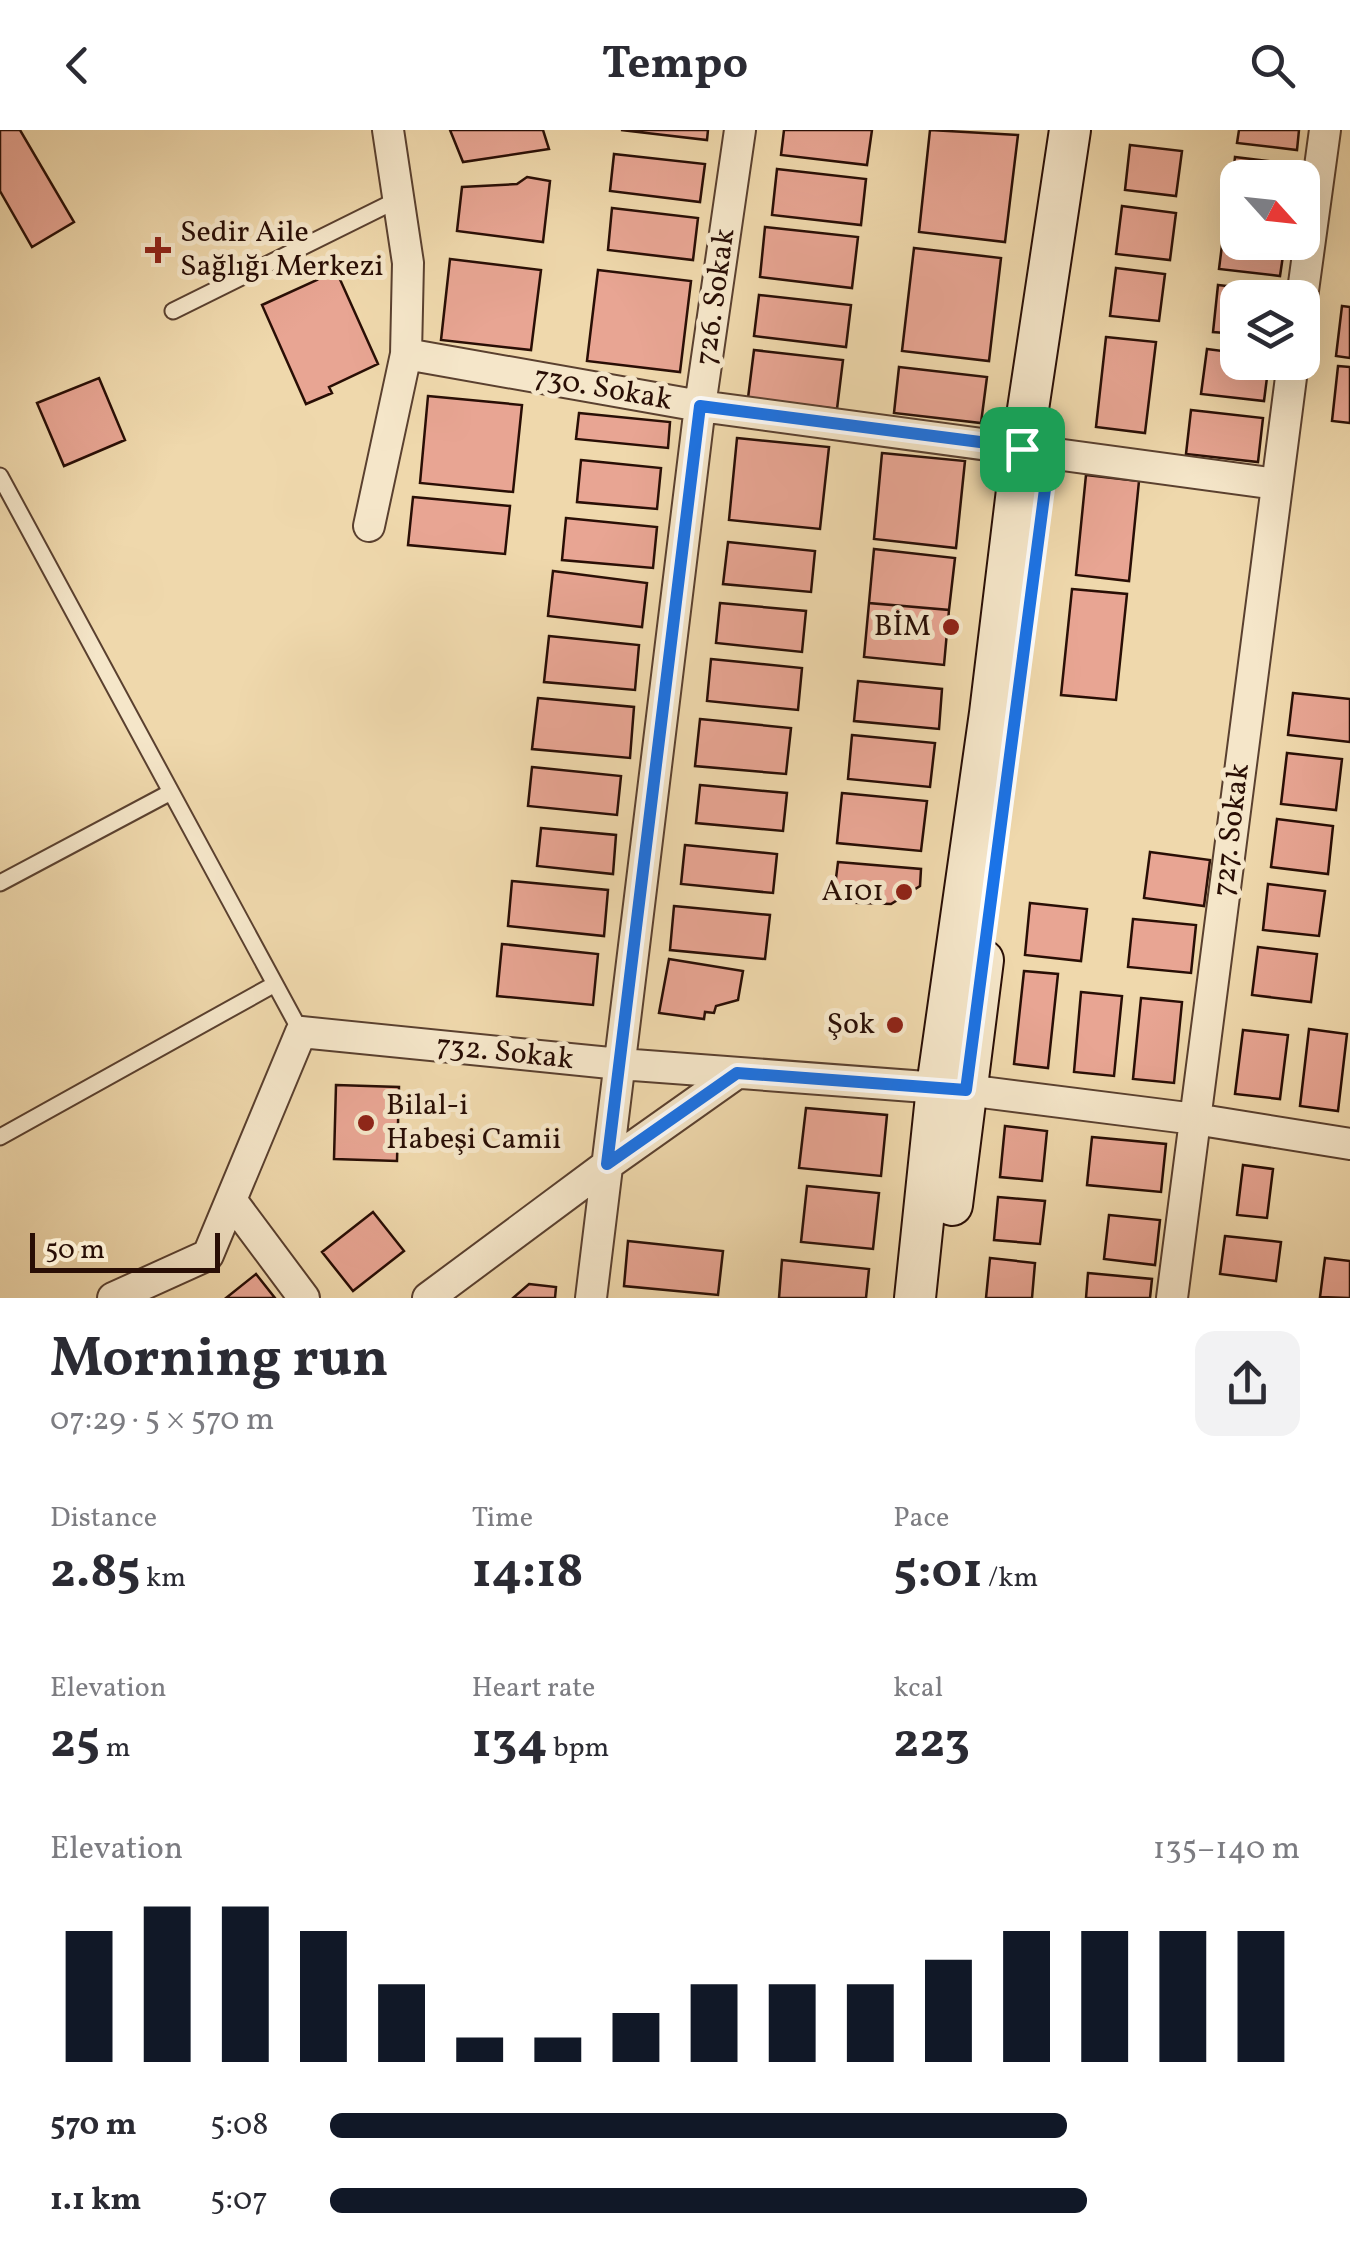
<!DOCTYPE html>
<meta charset="utf-8">
<style>
:root{--surface:#fff;--page:#f2f2f3;--text:#2b2b33;--muted:#7c7c81;--accent:#111827}
body{margin:0;font-family:Vollkorn,serif;background:var(--page);color:var(--text);height:100vh;display:flex;flex-direction:column;font-size:38px;white-space:nowrap}
*{box-sizing:border-box;margin:0}
p{font-size:32px;color:var(--muted)}
.icon{flex:none;width:55px;height:55px;fill:none;stroke:currentColor;stroke-width:2;stroke-linecap:round;stroke-linejoin:round}
.map{position:relative;height:1168px;overflow:hidden}
.drawer{display:flex;flex-direction:column;background:var(--surface);flex:1}
.drawer>*{flex:none}
.needle{width:65px;rotate:117deg}
.fabs{position:absolute;left:1220px;top:30px;display:grid;gap:20px}
.fabs a{display:grid;place-items:center;width:100px;height:100px;border-radius:20px;background:var(--surface);box-shadow:0 10px 40px #0002;font-size:50px}
.scale{position:absolute;left:30px;bottom:25px;width:190px;box-sizing:border-box;padding-left:10px;border:5px solid #290e05;border-top:0;font-size:28px;line-height:35px;white-space:nowrap;color:#290e05;-webkit-text-stroke:8px #f5e6c9;paint-order:stroke}
.pin{position:absolute;display:grid;place-items:center;width:85px;height:85px;color:#fff;margin:-42px;border-radius:20px;box-shadow:0 5px 15px #0006}
.round{display:grid;place-items:center;flex:none;width:105px;height:105px;border-radius:20px;background:var(--page)}
.overview{display:flex;align-items:center;justify-content:space-between;height:170px;padding:0 50px}
h1{font-size:55px;font-weight:700;line-height:75px}
.figures{display:grid;grid-template-columns:repeat(3,1fr);gap:15px;height:170px;padding:10px 50px}
.figures div{display:grid;align-content:center}
.figures b{font-size:50px;font-weight:700}
.figures small{font-size:28px;font-weight:400}
.figures p{font-size:28px}
.chart{height:280px;padding:20px 50px}
.chart p{display:flex;justify-content:space-between}
.chart svg{width:100%;height:180px;margin-top:10px;stroke:var(--accent);stroke-width:6}
ul{padding:0 50px;list-style:none;font-size:32px}
li{display:grid;grid-template-columns:160px 120px 1fr;align-items:center;height:75px}
li i{height:25px;border-radius:12px;background:var(--accent)}
header{display:flex;justify-content:space-between;align-items:center;height:130px;padding:0 50px;background:var(--surface);font-size:45px;font-weight:700}
.map>svg:first-child{display:block}
.building{fill:#e8a593;stroke:#290e05;stroke-width:2.5}
.lines{fill:none;stroke-linecap:round;stroke-linejoin:round}
.lane-casing{stroke:#5a402f;stroke-width:19}
.street-casing{stroke:#5a402f;stroke-width:34}
.secondary-casing{stroke:#290e05;stroke-width:44}
.lane{stroke:#f5e6c9;stroke-width:15}
.street{stroke:#f5e6c9;stroke-width:30}
.secondary{stroke:#f5e6c9;stroke-width:40}
.route-casing{stroke:#fff;stroke-width:20}
.route{stroke:#1a73e8;stroke-width:12}
.poi-dot{fill:#8f2418;stroke:#f5e6c9;stroke-width:4}
.labels{text-anchor:middle;dominant-baseline:central;stroke-width:10;stroke-linejoin:round;paint-order:stroke}
.poi-label{font-size:30px;fill:#290e05;stroke:#f5e6c9;text-anchor:end}
.street-label{font-size:30px;fill:#290e05;stroke:#f5e6c9}
</style>
<header><svg class="icon" aria-label="back" viewBox="0 0 24 24"><path d="M15 5l-7 7 7 7"/></svg>Tempo<svg class="icon" aria-label="search" viewBox="0 0 24 24"><circle cx="10" cy="10" r="6"/><path d="M15 15l6 6"/></svg></header>
<div class="map">
<svg width="1350" height="1168" viewBox="0 0 1350 1168">
<rect width="100%" height="100%" fill="#efd8ac"/>
<filter id="stains"><feTurbulence type="fractalNoise" baseFrequency=".002" numOctaves="4"/><feColorMatrix values="0 0 0 0 .2 0 0 0 0 .09 0 0 0 0 .02 0 0 0 .5 -.17"/></filter>
<radialGradient id="worn" r=".72"><stop offset=".6" stop-color="#630" stop-opacity="0"/><stop offset="1" stop-color="#630" stop-opacity=".3"/></radialGradient>
<path class="building" d="M0 0H20L74 92 32 117 0 61Z
M450 0H543L549 19 463 32Z
M621 0H708L707 10Z
M784 0H872L867 35 781 25Z
M930 0 1018 5 1005 112 919 102Z
M1239 0H1299L1297 20 1237 13Z
M1130 15 1182 21 1176 66 1125 60Z
M614 24 705 34 700 72 610 61Z
M1235 27 1294 34 1292 48H1238V76H1230Z
M777 39 866 49 861 95 772 85Z
M527 47 550 51 543 112 457 101 462 57 517 54Z
M1122 76 1176 83 1170 130 1116 124Z
M612 78 698 88 693 130 608 120Z
M1225 91 1238 92V112H1285L1280 146 1219 139Z
M765 97 858 107 852 158 760 147Z
M914 118 1001 128 989 231 902 221Z
M338 125 345 142 338 145 378 234 329 257 332 263 306 274 262 175 317 150 311 137Z
M450 129 541 140 531 220 441 210Z
M1116 138 1165 144 1159 191 1110 186Z
M598 140 691 151 680 242 587 231Z
M1218 155 1280 162 1279 168H1238V204L1213 202Z
M759 165 851 175 846 217 754 206Z
M1342 176 1350 177V228L1336 226Z
M1106 207 1156 212 1145 303 1096 297Z
M1207 219 1238 223V232H1269L1264 271 1201 264Z
M754 220 843 230 837 279 748 268Z
M1338 236 1350 237V293L1332 291Z
M899 237 987 247 981 293 894 283Z
M99 248 125 310 64 336 37 273Z
M428 266 522 275 513 362 420 353Z
M1191 280 1263 288 1258 332 1186 324Z
M579 283 670 292 668 318 576 309Z
M737 308 829 317 820 399 729 390Z
M882 323 965 331 956 418 874 409Z
M581 330 661 338 657 379 577 372Z
M1086 345 1139 351 1129 451 1076 445Z
M413 367 510 376 505 424 408 415Z
M566 388 657 397 653 438 562 430Z
M728 412 815 421 811 462 723 454Z
M874 419 955 428 949 480 869 473Z
M553 441 647 453 642 497 548 486Z
M1072 459 1127 464 1116 570 1061 565Z
M720 473 806 481 802 522 716 513Z
M869 473 949 480 944 535 864 527Z
M549 506 639 515 635 560 544 552Z
M711 529 802 538 798 580 707 571Z
M858 551 942 559 939 599 854 591Z
M1293 563 1350 569V612L1288 605Z
M538 568 634 577 630 628 532 619Z
M700 589 791 598 786 644 695 636Z
M852 605 935 613 930 657 848 649Z
M1287 623 1342 629 1336 680 1281 674Z
M532 637 621 646 617 685 528 676Z
M700 655 787 663 783 701 696 693Z
M842 663 927 671 921 721 837 713Z
M1277 689 1333 696 1328 744 1271 737Z
M541 698 616 705 613 744 537 736Z
M685 715 777 724 773 763 681 754Z
M1150 722 1210 730 1204 776 1144 768Z
M838 732 921 739 920 756 891 774 833 772Z
M512 751 608 760 604 806 508 796Z
M1268 754 1325 761 1319 806 1263 800Z
M1030 773 1087 779 1081 831 1025 825Z
M674 776 770 785 765 829 670 820Z
M1133 789 1196 795 1191 843 1128 837Z
M502 814 598 824 593 875 497 866Z
M1258 817 1317 824 1311 872 1252 865Z
M669 829 743 841 738 870 716 876 714 883 705 882 704 889 659 883Z
M1024 841 1058 844 1048 938 1014 934Z
M1081 862 1122 866 1114 946 1074 942Z
M1141 868 1182 872 1174 953 1133 949Z
M1309 899 1347 904 1338 981 1300 976Z
M1243 900 1288 905 1280 969 1235 964Z
M336 955 399 957 397 1031 334 1029Z
M806 978 887 985 881 1046 799 1038Z
M1005 996 1047 1001 1042 1051 1000 1047Z
M1092 1007 1166 1014 1161 1062 1087 1055Z
M1243 1035 1273 1039 1267 1088 1237 1085Z
M807 1056 879 1063 873 1119 801 1112Z
M998 1067 1045 1071 1040 1114 994 1110Z
M373 1082 404 1121 353 1161 322 1122Z
M1109 1085 1160 1090 1155 1135 1104 1129Z
M1225 1106 1281 1112 1276 1151 1220 1144Z
M628 1111 723 1121 718 1165 624 1156Z
M990 1128 1035 1133 1032 1168H986Z
M1325 1128 1350 1131V1168L1320 1167Z
M782 1130 869 1139 866 1168H779Z
M1088 1143 1152 1149 1150 1168H1086Z
M256 1144 275 1168H226Z
M529 1154 556 1157 555 1168H513Z"/>
<g class="lines">
<g class="lane-casing">
<path id="lane" d="M173 181 399 69
M0 346 301 902
M0 753 171 662
M0 1007 275 854"/>
</g>
<g class="street-casing">
<path id="street" d="M1302 168 1325 0
M406 224 700 276 1277 354
M369 396 406 224 408 133 388 0
M231 1070 304 1168
M113 1168 208 1125 301 902 620 934 966 960 1195 989 1350 1014
M428 1168 607 1035 737 943
M591 1168 700 276 740 0
M1172 1168 1293 232"/>
</g>
<g class="secondary-casing">
<path id="secondary" d="M952 1075 983 830
M915 1168 937 957 990 583 1022 319 1070 0"/>
</g>
<use href="#lane" class="lane"/>
<use href="#street" class="street"/>
<use href="#secondary" class="secondary"/>
</g>
<g class="lines">
<g class="route-casing">
<path id="route" d="M700 276 1050 321 966 960 737 943 607 1034Z"/>
</g>
<use href="#route" class="route"/>
</g>
<g class="poi-dot">
<path d="M153 105h10v10h10v10h-10v10h-10v-10h-10v-10h10z"/>
<circle cx="951" cy="497" r="10"/>
<circle cx="904" cy="762" r="10"/>
<circle cx="895" cy="895" r="10"/>
<circle cx="366" cy="993" r="10"/>
</g>
<g class="labels">
<g class="poi-label">
<text x="180" y="103" text-anchor="start">Sedir Aile<tspan x="180" dy="34">Sağlığı Merkezi</tspan></text>
<text x="931" y="497">BİM</text>
<text x="884" y="762">A101</text>
<text x="875" y="895">Şok</text>
<text x="386" y="976" text-anchor="start">Bilal-i<tspan x="386" dy="34">Habeşi Camii</tspan></text>
</g>
<g class="street-label">
<text transform="translate(716 167) rotate(-82)">726. Sokak</text>
<text transform="translate(603 259) rotate(10)">730. Sokak</text>
<text transform="translate(1232 700) rotate(-83)">727. Sokak</text>
<text transform="translate(505 923) rotate(6)">732. Sokak</text>
</g>
</g>
<rect width="100%" height="100%" filter="url(#stains)"/>
<rect width="100%" height="100%" fill="url(#worn)"/>
</svg>
<div class="fabs">
<a><svg class="needle" viewBox="-14 -14 28 28"><path d="M0-13l5 13h-10z" fill="#e53935"/><path d="M0 13l5-13h-10z" fill="#7c7c81"/></svg></a>
<a><svg class="icon" aria-label="layers" viewBox="0 0 24 24"><path d="M12 4l9 5-9 5-9-5zM3 14l9 5 9-5"/></svg></a>
</div>
<div class="scale">50 m</div>
<div class="pin" style="left:1022px;top:319px;background:#1e9e55"><svg class="icon" aria-label="arrive" viewBox="0 0 24 24"><path d="M6 21V4h12l-3 4 3 4H6"/></svg></div>
</div>
<section class="drawer">
<div class="overview"><div><h1>Morning run</h1><p>07:29 · 5 × 570 m</p></div><a class="round"><svg class="icon" aria-label="share" viewBox="0 0 24 24"><path d="M12 15V3M7 8l5-5 5 5M5 13v7h14v-7"/></svg></a></div>
<div class="figures">
<div><p>Distance</p><b>2.85<small> km</small></b></div>
<div><p>Time</p><b>14:18</b></div>
<div><p>Pace</p><b>5:01<small> /km</small></b></div>
</div>
<div class="figures">
<div><p>Elevation</p><b>25<small> m</small></b></div>
<div><p>Heart rate</p><b>134<small> bpm</small></b></div>
<div><p>kcal</p><b>223</b></div>
</div>
<div class="chart"><p><span>Elevation</span>135–140 m</p>
<svg viewBox="0 0 160 44" preserveAspectRatio="none"><path d="M5 44V12M15 44V6M25 44V6M35 44V12M45 44V25M55 44V38M65 44V38M75 44V32M85 44V25M95 44V25M105 44V25M115 44V19M125 44V12M135 44V12M145 44V12M155 44V12"/></svg>
</div>
<ul>
<li><b>570 m</b>5:08<i style="width:76%"></i></li>
<li><b>1.1 km</b>5:07<i style="width:78%"></i></li>
</ul>
</section>
